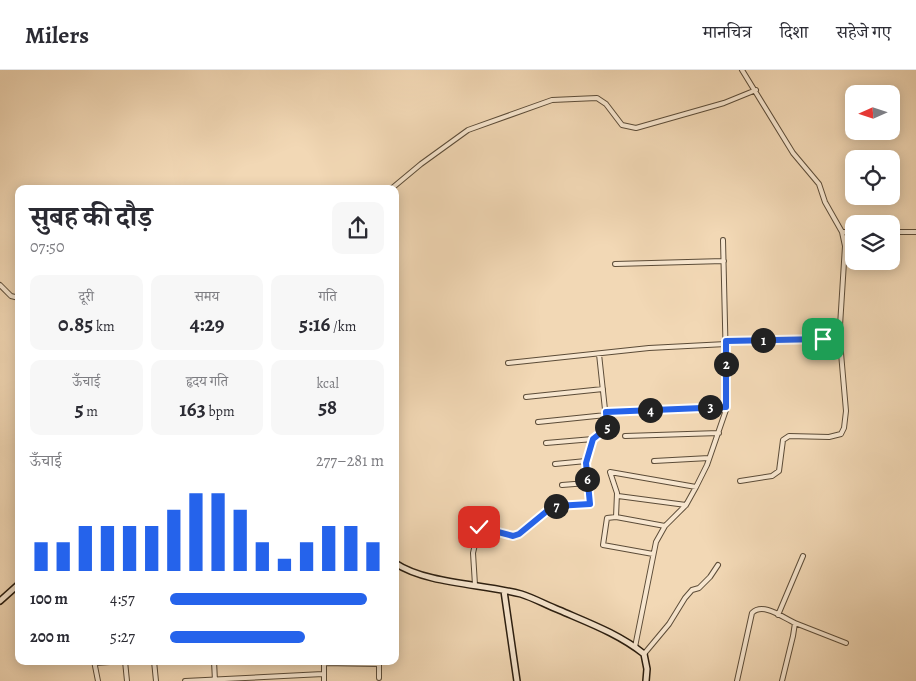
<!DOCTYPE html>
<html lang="hi">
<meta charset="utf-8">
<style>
:root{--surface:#fff;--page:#f7f7f7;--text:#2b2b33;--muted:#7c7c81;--line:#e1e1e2;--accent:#2563eb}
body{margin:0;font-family:Alegreya,"Noto Serif Devanagari",serif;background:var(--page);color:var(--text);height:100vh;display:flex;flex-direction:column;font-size:19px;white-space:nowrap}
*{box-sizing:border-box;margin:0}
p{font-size:16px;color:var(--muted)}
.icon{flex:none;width:28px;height:28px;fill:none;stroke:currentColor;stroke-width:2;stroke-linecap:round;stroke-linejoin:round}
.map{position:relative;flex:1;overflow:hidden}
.drawer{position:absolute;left:15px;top:115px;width:384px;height:480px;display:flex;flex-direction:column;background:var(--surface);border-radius:10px;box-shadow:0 2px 12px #0003}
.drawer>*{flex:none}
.needle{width:32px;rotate:267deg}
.controls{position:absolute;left:845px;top:15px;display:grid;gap:10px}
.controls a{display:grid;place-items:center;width:55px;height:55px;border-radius:10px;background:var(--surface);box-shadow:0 2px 12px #0003;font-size:25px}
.pin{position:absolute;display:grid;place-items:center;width:42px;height:42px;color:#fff;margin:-21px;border-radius:10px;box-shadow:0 2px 8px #0006}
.km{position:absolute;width:25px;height:25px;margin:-12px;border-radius:50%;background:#222;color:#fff;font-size:14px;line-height:25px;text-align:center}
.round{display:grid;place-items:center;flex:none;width:52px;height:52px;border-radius:10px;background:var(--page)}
.summary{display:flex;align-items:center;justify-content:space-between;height:85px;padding:0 15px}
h1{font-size:28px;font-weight:700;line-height:38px}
.stats{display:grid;grid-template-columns:repeat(3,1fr);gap:8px;height:85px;padding:5px 15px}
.stats div{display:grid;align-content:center;border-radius:10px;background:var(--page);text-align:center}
.stats b{font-size:21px;font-weight:700}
.stats small{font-size:14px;font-weight:400}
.stats p{font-size:14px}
.chart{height:140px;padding:10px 15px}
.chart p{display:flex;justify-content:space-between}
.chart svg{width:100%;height:90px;margin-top:5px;stroke:var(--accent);stroke-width:6}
ul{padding:0 15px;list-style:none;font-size:16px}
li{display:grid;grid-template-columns:80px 60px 1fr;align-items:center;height:38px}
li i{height:12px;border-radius:6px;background:var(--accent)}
header{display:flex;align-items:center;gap:30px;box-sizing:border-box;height:70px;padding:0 25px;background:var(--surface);border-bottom:1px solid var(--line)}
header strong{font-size:24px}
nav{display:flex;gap:28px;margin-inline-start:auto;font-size:18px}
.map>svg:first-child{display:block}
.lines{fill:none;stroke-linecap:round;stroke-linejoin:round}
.street-casing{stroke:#5c4c38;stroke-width:6}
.secondary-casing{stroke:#2a1d0f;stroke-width:8}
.street{stroke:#f7e6cf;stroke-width:4}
.secondary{stroke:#f7e6cf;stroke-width:5}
.route-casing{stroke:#fff;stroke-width:10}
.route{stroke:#2563eb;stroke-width:6}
</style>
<header>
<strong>Milers</strong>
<nav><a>मानचित्र</a><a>दिशा</a><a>सहेजे गए</a></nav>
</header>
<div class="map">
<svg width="916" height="611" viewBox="0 0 916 611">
<rect width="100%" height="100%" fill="#f2d8b5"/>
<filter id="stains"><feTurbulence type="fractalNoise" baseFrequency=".004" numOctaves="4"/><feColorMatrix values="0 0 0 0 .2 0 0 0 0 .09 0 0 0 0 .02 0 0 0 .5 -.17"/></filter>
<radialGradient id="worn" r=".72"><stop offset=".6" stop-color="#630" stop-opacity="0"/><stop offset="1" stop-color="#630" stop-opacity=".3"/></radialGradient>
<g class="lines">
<g class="street-casing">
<path id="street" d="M391 119 421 94 468 60 552 30 597 28 606 34 622 55 636 58 724 33 756 20
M842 162H854
M891 162H916
M615 194 724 191
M0 215 11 226 19 228
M726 271 823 269
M508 293 649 278 726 274
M526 327 603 319
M605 342 727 337
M538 352 606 345
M625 366 719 363
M546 373 593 369
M654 391 709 388
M555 394 586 391
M740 411 772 406 779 401 783 370 789 366 829 367 841 364 844 358 846 341 841 283 840 256 845 176 842 162 825 132 819 114 793 83 742 0
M562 415 587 413
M618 426 686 435
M616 447 617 423 610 402 696 417
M653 484 603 475 607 448 616 447 665 456
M475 515 473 483 479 457 513 466 519 464 547 441 556 436 590 434 586 393 593 369 607 358 599 284
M778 545 803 486
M795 553 846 573
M635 577 656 472 665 456 686 435 696 417 707 395 727 337 723 170
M644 584 669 554 685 528 692 520 699 518 710 507 718 495
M94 591 98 611
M125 591 127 611
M154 591 156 611
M214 591 215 611
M324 591V611
M379 591V608
M95 593 125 591
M324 593 379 594
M185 611 323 604
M737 611 752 543C763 532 782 547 795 553L793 566 782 611"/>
</g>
<g class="secondary-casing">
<path id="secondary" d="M395 493C426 514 484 514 521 524 534 528 546 535 559 540 589 553 619 564 644 584L647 599 646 611
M504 521 517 611
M0 531 19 514"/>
</g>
<use href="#street" class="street"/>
<use href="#secondary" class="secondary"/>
</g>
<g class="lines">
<g class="route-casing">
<path id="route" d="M479 457 513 466 519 464 547 441 556 436 590 434 586 393 593 369 607 358 606 342 726 337V271L823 269"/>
</g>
<use href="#route" class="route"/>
</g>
<rect width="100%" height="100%" filter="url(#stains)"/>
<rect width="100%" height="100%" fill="url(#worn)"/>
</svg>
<div class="controls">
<a><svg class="needle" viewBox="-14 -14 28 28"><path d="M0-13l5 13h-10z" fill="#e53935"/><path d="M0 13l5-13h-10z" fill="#7c7c81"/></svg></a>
<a><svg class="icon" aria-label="locate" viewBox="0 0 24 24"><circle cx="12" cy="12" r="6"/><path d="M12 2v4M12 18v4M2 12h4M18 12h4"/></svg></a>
<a><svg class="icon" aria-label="layers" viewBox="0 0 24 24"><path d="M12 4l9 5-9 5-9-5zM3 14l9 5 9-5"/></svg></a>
</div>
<div class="pin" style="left:823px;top:269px;background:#1e9e55"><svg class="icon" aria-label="arrive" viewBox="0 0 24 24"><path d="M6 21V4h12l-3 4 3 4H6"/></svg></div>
<div class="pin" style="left:479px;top:457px;background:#d93025"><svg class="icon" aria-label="check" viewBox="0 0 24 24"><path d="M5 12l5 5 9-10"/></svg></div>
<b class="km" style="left:763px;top:270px">1</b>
<b class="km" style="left:726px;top:294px">2</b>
<b class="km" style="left:710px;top:337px">3</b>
<b class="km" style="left:650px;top:340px">4</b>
<b class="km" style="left:607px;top:357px">5</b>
<b class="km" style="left:587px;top:409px">6</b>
<b class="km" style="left:556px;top:436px">7</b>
<section class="drawer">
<div class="summary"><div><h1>सुबह की दौड़</h1><p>07:50</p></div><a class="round"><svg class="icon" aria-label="share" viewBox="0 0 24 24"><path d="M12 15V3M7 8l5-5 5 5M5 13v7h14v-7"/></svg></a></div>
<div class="stats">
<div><p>दूरी</p><b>0.85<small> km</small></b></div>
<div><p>समय</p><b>4:29</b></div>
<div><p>गति</p><b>5:16<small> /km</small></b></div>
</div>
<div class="stats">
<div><p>ऊँचाई</p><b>5<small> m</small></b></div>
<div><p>हृदय गति</p><b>163<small> bpm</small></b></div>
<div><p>kcal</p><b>58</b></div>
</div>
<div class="chart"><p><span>ऊँचाई</span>277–281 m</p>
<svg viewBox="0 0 160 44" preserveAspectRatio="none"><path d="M5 44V30M15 44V30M25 44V22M35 44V22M45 44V22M55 44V22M65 44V14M75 44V6M85 44V6M95 44V14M105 44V30M115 44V38M125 44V30M135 44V22M145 44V22M155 44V30"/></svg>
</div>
<ul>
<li><b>100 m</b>4:57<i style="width:92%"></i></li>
<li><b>200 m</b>5:27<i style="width:63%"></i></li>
</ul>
</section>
</div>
